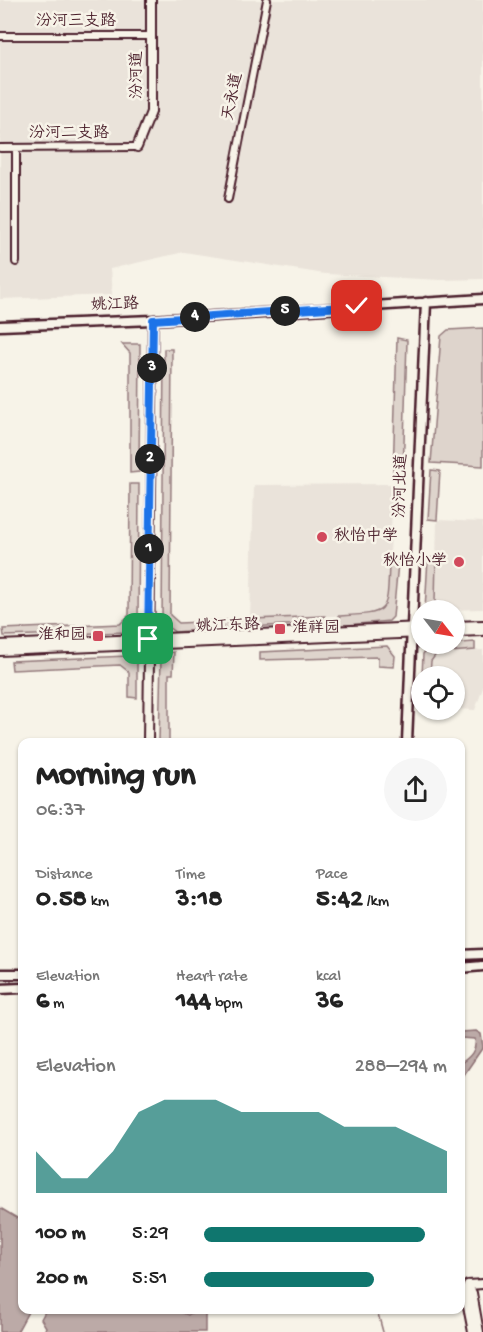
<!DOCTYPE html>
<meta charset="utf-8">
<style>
:root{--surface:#fff;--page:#f6f6f6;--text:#222;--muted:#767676;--accent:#0f766e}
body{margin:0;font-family:"Gochi Hand","LXGW WenKai TC",sans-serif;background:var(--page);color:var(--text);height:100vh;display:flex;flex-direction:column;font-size:22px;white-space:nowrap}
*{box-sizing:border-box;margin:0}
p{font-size:20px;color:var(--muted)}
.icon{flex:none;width:33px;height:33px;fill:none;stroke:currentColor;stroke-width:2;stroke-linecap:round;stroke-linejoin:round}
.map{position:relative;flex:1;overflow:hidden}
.sheet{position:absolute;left:18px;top:738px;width:447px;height:576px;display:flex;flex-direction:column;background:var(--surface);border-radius:12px;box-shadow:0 2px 4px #0004}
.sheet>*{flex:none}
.needle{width:39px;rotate:121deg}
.buttons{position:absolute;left:411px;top:600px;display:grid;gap:12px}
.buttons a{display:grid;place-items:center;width:54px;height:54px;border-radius:50%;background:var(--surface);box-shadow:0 2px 4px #0004;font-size:30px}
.pin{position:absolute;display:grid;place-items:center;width:51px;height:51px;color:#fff;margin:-26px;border-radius:12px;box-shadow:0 3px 9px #0006}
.km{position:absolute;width:30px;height:30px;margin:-15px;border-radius:50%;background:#222;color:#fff;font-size:16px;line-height:30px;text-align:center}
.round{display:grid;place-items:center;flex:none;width:63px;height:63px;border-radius:32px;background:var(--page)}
.headline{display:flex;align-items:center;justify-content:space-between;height:102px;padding:0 18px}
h1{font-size:33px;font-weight:700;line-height:45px}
.metrics{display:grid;grid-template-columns:repeat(3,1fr);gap:9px;height:102px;padding:6px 18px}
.metrics div{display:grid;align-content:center}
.metrics b{font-size:26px;font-weight:700}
.metrics small{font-size:16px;font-weight:400}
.metrics p{font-size:16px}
.chart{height:168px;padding:12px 18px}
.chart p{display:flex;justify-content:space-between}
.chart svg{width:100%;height:108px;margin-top:6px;fill:var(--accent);opacity:.7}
ul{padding:0 18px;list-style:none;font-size:20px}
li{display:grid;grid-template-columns:96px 72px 1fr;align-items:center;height:45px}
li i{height:15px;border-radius:8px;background:var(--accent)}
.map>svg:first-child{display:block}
.built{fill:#eae3da}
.green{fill:#ded4cc;stroke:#947a7c;stroke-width:1.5}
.water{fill:#bcaaa7;stroke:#8e7275;stroke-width:1.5}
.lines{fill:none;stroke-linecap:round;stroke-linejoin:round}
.stream{stroke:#8e7275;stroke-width:1.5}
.minor-casing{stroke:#4a1f2b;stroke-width:10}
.tertiary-casing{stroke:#4a1f2b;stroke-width:12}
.secondary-casing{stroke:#4a1f2b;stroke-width:13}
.minor{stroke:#f7f3e8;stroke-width:6}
.tertiary{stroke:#f7f3e8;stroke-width:8}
.secondary{stroke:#f7f3e8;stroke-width:8}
.route-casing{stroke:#fff;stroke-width:12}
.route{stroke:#1a73e8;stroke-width:8}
.poi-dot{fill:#d1495b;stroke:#f7f3e8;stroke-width:2}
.labels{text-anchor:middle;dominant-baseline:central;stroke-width:5;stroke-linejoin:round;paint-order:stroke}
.street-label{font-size:16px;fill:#4a1f2b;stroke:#f7f3e8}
.poi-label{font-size:16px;fill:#4a1f2b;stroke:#f7f3e8;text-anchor:start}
</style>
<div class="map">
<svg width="483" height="1332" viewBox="0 0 483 1332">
<rect width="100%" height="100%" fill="#f7f3e8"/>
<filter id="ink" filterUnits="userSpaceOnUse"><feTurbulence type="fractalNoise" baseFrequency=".0167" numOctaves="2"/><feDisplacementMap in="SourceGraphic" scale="12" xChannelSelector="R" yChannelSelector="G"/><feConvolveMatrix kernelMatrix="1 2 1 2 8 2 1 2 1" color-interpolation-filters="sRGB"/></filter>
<g filter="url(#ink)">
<path class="built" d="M0 0H483V279L441 280 325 274 184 252 110 269 112 295 0 299Z
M393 484 388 602 384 608 374 614 250 620 254 485Z
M437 520 483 522V609L444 610 435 603Z
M483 650V688L475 710 455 709 454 676H430L431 661 442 651Z"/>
<path class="green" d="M483 328V466L431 463 441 336 448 330Z
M397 338 407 340 403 476H393Z
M122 344H140L139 472 130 473V353Z
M164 349H172L170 615 179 623 200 622V630L175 632 162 623Z
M431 470 440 471 437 520 428 519Z
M130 484H139L138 625 130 632 4 636 3 629 120 624 129 615Z
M428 558H436L435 602 444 610H425Z
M398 563 393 617 389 621 338 626V616C390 613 387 615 389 564Z
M325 616 326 623 206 629V621Z
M475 642V650L437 653 431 661 430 676H422L423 654 429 645Z
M387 646 395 656 394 667 378 666V657L260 660V652Z
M174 652 173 674H169V742H159L161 658 163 653Z
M128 656 137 659V698L129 697V672L120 665 12 670 11 661Z"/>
<path class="water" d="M476 1031 481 1034 483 1047 461 1079V1063C470 1057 477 1050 475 1039L461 1038V1032Z
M0 1208 22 1221V1310H29L17 1332H0Z
M46 1310H176L188 1315 196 1310H209L205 1316V1332H44L46 1327 41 1319Z"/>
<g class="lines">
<path class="stream" d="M377 1310 383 1332"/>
<g class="minor-casing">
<path id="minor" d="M0 36H151
M0 148 137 147
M228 199 267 0
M16 262V148"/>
</g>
<g class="tertiary-casing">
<path id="tertiary" d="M137 147 151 112V0
M454 626 483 625
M454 632 483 631
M0 645 422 627
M0 651 422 633
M148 742 153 320
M468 1285 472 1293 479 1332
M468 1285 465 1291 473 1332
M468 1285 483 1284"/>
</g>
<g class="secondary-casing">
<path id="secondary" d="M0 326 153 320 483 299
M407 742 426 302
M460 955 483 954
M460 968 483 966
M0 974H22
M0 989 22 988"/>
</g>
<use href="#minor" class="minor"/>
<use href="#tertiary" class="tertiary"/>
<use href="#secondary" class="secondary"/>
</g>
</g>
<g class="lines" filter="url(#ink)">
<g class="route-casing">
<path id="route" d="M148 639 153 320 357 306"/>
</g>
<use href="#route" class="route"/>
</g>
<g class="poi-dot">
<circle cx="322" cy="537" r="6"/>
<circle cx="459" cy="562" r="6"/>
<rect x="274" y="623" width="12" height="12" rx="3"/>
<rect x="92" y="630" width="12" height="12" rx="3"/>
</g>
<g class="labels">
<g class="street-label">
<text x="76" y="22">汾河三支路</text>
<text transform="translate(138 75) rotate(-90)">汾河道</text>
<text transform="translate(234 97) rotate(-79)">天永道</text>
<text x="69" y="134">汾河二支路</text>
<text transform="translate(115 306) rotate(-2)">姚江路</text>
<text transform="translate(402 486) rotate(-88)">汾河北道</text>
<text transform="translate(228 627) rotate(-2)">姚江东路</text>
</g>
<g class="poi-label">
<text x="334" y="537">秋怡中学</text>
<text x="447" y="562" text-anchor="end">秋怡小学</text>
<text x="292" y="629">淮祥园</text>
<text x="86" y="636" text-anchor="end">淮和园</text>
</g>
</g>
</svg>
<div class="buttons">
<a><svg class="needle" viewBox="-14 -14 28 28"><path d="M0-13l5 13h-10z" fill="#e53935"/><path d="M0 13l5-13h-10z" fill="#767676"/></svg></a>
<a><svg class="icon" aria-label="locate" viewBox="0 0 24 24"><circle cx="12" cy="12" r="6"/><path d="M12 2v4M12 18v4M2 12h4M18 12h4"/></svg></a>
</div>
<div class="pin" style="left:148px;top:639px;background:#1e9e55"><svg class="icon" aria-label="arrive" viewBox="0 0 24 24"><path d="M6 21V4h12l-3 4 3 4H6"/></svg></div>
<div class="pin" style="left:357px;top:306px;background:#d93025"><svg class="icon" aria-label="check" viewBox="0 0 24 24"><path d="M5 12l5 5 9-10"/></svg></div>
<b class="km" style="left:149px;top:549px">1</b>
<b class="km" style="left:150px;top:459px">2</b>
<b class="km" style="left:152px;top:368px">3</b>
<b class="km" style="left:195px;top:317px">4</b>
<b class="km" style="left:285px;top:311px">5</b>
<section class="sheet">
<div class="headline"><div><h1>Morning run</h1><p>06:37</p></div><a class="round"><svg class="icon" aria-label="share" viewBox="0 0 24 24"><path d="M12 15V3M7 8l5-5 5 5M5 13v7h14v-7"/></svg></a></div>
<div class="metrics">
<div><p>Distance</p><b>0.58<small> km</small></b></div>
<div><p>Time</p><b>3:18</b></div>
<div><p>Pace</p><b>5:42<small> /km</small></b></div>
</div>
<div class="metrics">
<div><p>Elevation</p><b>6<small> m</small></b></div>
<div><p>Heart rate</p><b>144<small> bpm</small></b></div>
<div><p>kcal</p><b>36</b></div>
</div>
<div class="chart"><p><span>Elevation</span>288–294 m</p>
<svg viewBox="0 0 160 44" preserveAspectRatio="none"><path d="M0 44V27L10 38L20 38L30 27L40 11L50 6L60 6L70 6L80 11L90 11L100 11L110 11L120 17L130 17L140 17L150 22L160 27V44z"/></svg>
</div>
<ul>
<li><b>100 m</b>5:29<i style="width:91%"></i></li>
<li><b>200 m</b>5:51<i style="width:70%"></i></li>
</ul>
</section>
</div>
